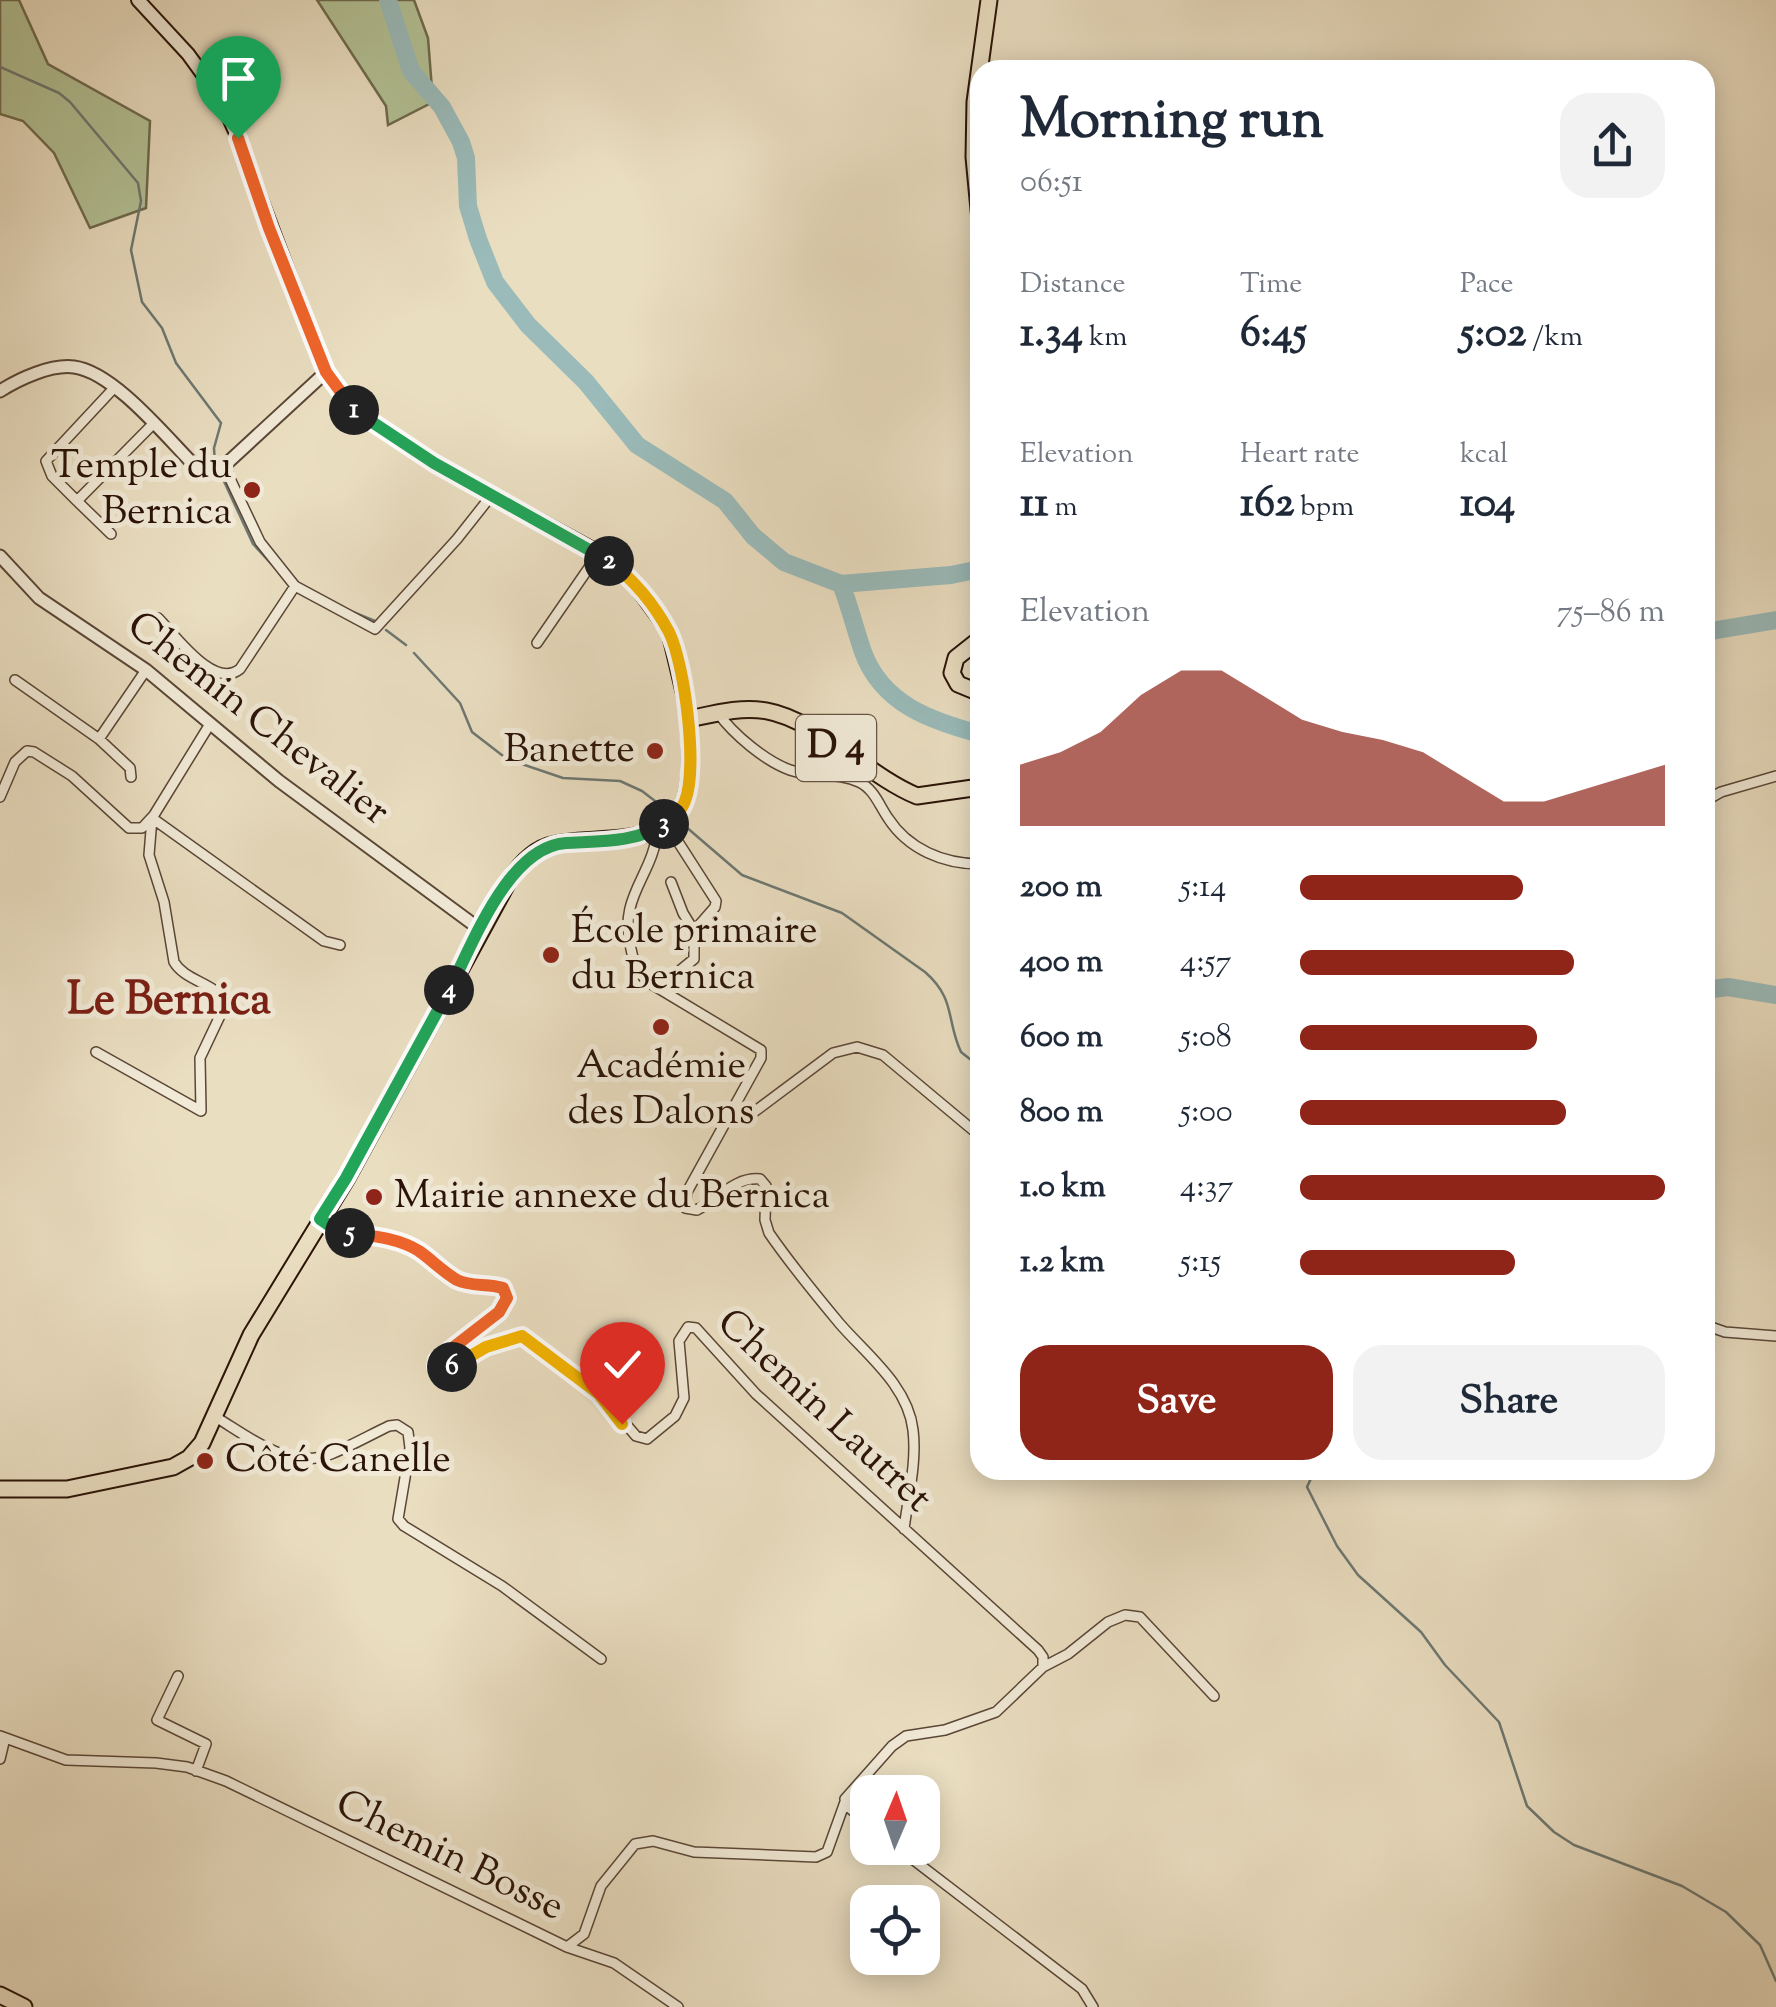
<!DOCTYPE html>
<meta charset="utf-8">
<style>
:root{--surface:#fff;--page:#f2f2f3;--text:#1f2937;--muted:#747a83;--accent:#8f2418}
body{margin:0;font-family:"Sorts Mill Goudy",serif;background:var(--page);color:var(--text);height:100vh;display:flex;flex-direction:column;font-size:38px;white-space:nowrap}
*{box-sizing:border-box;margin:0}
p{font-size:32px;color:var(--muted)}
.icon{flex:none;width:55px;height:55px;fill:none;stroke:currentColor;stroke-width:2;stroke-linecap:round;stroke-linejoin:round}
.map{position:relative;flex:1;overflow:hidden}
.sheet{position:absolute;left:970px;top:60px;width:745px;height:1420px;display:flex;flex-direction:column;background:var(--surface);border-radius:30px;box-shadow:0 5px 25px #0003}
.sheet>*{flex:none}
.needle{width:65px;rotate:2deg}
.tools{position:absolute;left:850px;top:1775px;display:grid;gap:20px}
.tools a{display:grid;place-items:center;width:90px;height:90px;border-radius:20px;background:var(--surface);box-shadow:0 5px 25px #0003;font-size:50px}
.pin{position:absolute;display:grid;place-items:center;width:85px;height:85px;color:#fff;margin:-102px -42px;border-radius:50% 50% 50% 0;rotate:-45deg;box-shadow:0 0 10px #0007}
.pin .icon{rotate:45deg}
.km{position:absolute;width:50px;height:50px;margin:-25px;border-radius:50%;background:#222;color:#fff;font-size:28px;line-height:50px;text-align:center}
.round{display:grid;place-items:center;flex:none;width:105px;height:105px;border-radius:30px;background:var(--page)}
.overview{display:flex;align-items:center;justify-content:space-between;height:170px;padding:0 50px}
h1{font-size:55px;font-weight:800;line-height:75px}
.figures{display:grid;grid-template-columns:repeat(3,1fr);gap:15px;height:170px;padding:10px 50px}
.figures div{display:grid;align-content:center}
.figures b{font-size:42px;font-weight:800}
.figures small{font-size:28px;font-weight:400}
.figures p{font-size:28px}
.chart{height:280px;padding:20px 50px}
.chart p{display:flex;justify-content:space-between}
.chart svg{width:100%;height:180px;margin-top:10px;fill:var(--accent);opacity:.7}
.cta{display:flex;gap:20px;margin-top:auto;padding:20px 50px}
.cta a{flex:1;height:115px;border-radius:30px;background:var(--accent);color:#fff;font-size:40px;font-weight:800;line-height:115px;text-align:center}
.cta a+a{background:var(--page);color:var(--text)}
ul{padding:0 50px;list-style:none;font-size:32px}
li{display:grid;grid-template-columns:160px 120px 1fr;align-items:center;height:75px}
li i{height:25px;border-radius:12px;background:var(--accent)}
.map>svg:first-child{display:block}
.green{fill:#b3c296;stroke:#6e6a4e;stroke-width:2.5}
.lines{fill:none;stroke-linecap:round;stroke-linejoin:round}
.stream{stroke:#6d7872;stroke-width:2.5}
.river{stroke:#9abbba;stroke-width:18}
.minor-casing{stroke:#5a4636;stroke-width:12}
.tertiary-casing{stroke:#5a4636;stroke-width:15}
.secondary-casing{stroke:#2a1307;stroke-width:16}
.primary-casing{stroke:#2a1307;stroke-width:19}
.minor{stroke:#f1ead7;stroke-width:9}
.tertiary{stroke:#f1ead7;stroke-width:11}
.secondary{stroke:#f1ead7;stroke-width:12}
.primary{stroke:#eadec1;stroke-width:15}
.split-1-casing{stroke:#fff;stroke-width:20}
.split-2-casing{stroke:#fff;stroke-width:20}
.split-3-casing{stroke:#fff;stroke-width:20}
.split-4-casing{stroke:#fff;stroke-width:20}
.split-5-casing{stroke:#fff;stroke-width:20}
.split-6-casing{stroke:#fff;stroke-width:20}
.split-7-casing{stroke:#fff;stroke-width:20}
.split-1{stroke:#f0652b;stroke-width:12}
.split-2{stroke:#22a559;stroke-width:12}
.split-3{stroke:#f5b400;stroke-width:12}
.split-4{stroke:#22a559;stroke-width:12}
.split-5{stroke:#22a559;stroke-width:12}
.split-6{stroke:#f0652b;stroke-width:12}
.split-7{stroke:#f5b400;stroke-width:12}
.poi-dot{fill:#8f2418;stroke:#f1ead7;stroke-width:4}
.labels{text-anchor:middle;dominant-baseline:central;stroke-width:10;stroke-linejoin:round;paint-order:stroke}
.shield{fill:#f1ead7;stroke:#665445;stroke-width:2.5}
.shield-label{font-size:38px;font-weight:bold;fill:#2a1307}
.poi-label{font-size:40px;fill:#2a1307;stroke:#f1ead7;text-anchor:start}
.street-label{font-size:40px;fill:#2a1307;stroke:#f1ead7}
.quarter-label{font-size:45px;font-weight:bold;fill:#7a1f14;stroke:#f1ead7}
</style>
<div class="map">
<svg width="1776" height="2007" viewBox="0 0 1776 2007">
<rect width="100%" height="100%" fill="#eadec1"/>
<filter id="stains"><feTurbulence type="fractalNoise" baseFrequency=".002" numOctaves="4"/><feColorMatrix values="0 0 0 0 .2 0 0 0 0 .09 0 0 0 0 .02 0 0 0 .5 -.17"/></filter>
<radialGradient id="worn" r=".72"><stop offset=".6" stop-color="#630" stop-opacity="0"/><stop offset="1" stop-color="#630" stop-opacity=".3"/></radialGradient>
<path class="green" d="M0 0H19L48 64 150 121 146 208 90 228 54 153 23 121 0 114Z
M317 0H414L428 38 433 102 388 125 386 106Z"/>
<g class="lines">
<path class="stream" d="M0 67 59 93 70 102 138 183 141 201 131 250 142 302 162 328 176 363 221 423 214 448 215 463
M222 477 253 544 276 569
M353 612 375 621
M386 630 406 645
M414 653 460 703 472 732 507 759 563 778 620 781 642 791 668 811
M685 826 742 875 842 913 925 972C956 999 946 1020 961 1052L980 1067
M1315 1470 1307 1487 1337 1546 1358 1575 1421 1632 1445 1665 1499 1722 1527 1806 1554 1832 1574 1845 1682 1886 1726 1912 1760 1945 1776 1981"/>
<path class="river" d="M388 0 411 71 442 107 461 142 466 158 468 206 478 239 495 282 508 299 528 325 586 382 637 445 725 501 753 536 784 562 841 584C850 607 855 629 863 652 882 704 931 721 980 734
M841 584 951 575 980 569
M1705 632 1776 620
M1705 990 1728 987 1776 995"/>
<g class="minor-casing">
<path id="minor" d="M114 388 46 461 52 476 77 501 153 424
M224 466 260 542 295 586 375 629 457 539 491 496
M77 501 111 534
M158 618C176 636 214 690 240 669L295 586
M537 643 599 553
M15 680 99 739 146 670
M718 713C733 734 765 761 790 770 811 778 838 772 859 782 874 789 879 805 888 818 908 849 943 864 980 864
M99 739 130 768 131 777
M0 797 15 762 27 751 34 752 72 776 129 828H142L154 815 210 724
M1705 801 1721 792 1776 776
M152 818 324 941 340 945
M666 823 716 901 715 907 694 931
M657 829C655 875 617 895 631 949 634 964 637 971 648 982L761 1050V1058L687 1192 685 1208 697 1210C719 1198 735 1177 760 1179L766 1186 765 1220 769 1233C791 1265 815 1294 840 1324 867 1355 908 1386 913 1430 917 1462 908 1497 904 1529
M663 991 672 977 694 959V931L683 913 671 882
M96 1052 201 1111 200 1058 226 1003C215 982 186 982 174 962L164 902 149 855 152 818
M730 1114 739 1118 750 1115 833 1053 857 1047 883 1055 980 1136
M320 1219C342 1235 363 1232 388 1238 416 1245 432 1267 457 1279 471 1287 488 1282 503 1288L507 1298 505 1305 437 1360 436 1367C459 1372 493 1338 522 1336L599 1393 636 1436 647 1439 675 1416 684 1398 679 1341 688 1327 696 1328 756 1394 1038 1650 1043 1657V1667
M1705 1325 1725 1332 1776 1336
M214 1416C249 1437 289 1471 331 1454 351 1446 370 1435 389 1426L397 1425 408 1432 410 1448 398 1519 404 1526 502 1586 601 1659
M178 1676 157 1720 206 1744 196 1771
M0 1736 66 1760 156 1763 187 1767 226 1781 567 1947 584 1934 601 1886 635 1844 653 1841 694 1852 816 1857 827 1852 845 1802
M0 1759 5 1738
M868 1823 847 1806 845 1799 892 1746 906 1736 945 1730 996 1712 1043 1667 1068 1654 1108 1622 1125 1615 1140 1617 1214 1696
M898 1848 1082 1989 1093 2007
M567 1947 614 1963 678 2007"/>
</g>
<g class="tertiary-casing">
<path id="tertiary" d="M0 391C19 379 51 364 74 367 114 372 167 438 195 466L211 472 224 466 326 372
M0 556 39 598 146 670 279 781 481 930"/>
</g>
<g class="secondary-casing">
<path id="secondary" d="M138 0 188 54 220 98 238 138 326 372 355 412 434 463 591 548 627 575 668 631 689 719"/>
</g>
<g class="primary-casing">
<path id="primary" d="M980 220 974 157 975 102 989 0
M980 639 956 658 952 673 958 684 980 693
M0 1489H67L173 1467 189 1458 202 1443 251 1335 347 1178 508 882C518 868 530 852 548 846 588 833 670 853 686 797 693 773 689 744 689 719 713 714 741 706 767 711 817 720 868 776 917 796L980 787
M0 1995 24 2007"/>
</g>
<use href="#minor" class="minor"/>
<use href="#tertiary" class="tertiary"/>
<use href="#secondary" class="secondary"/>
<use href="#primary" class="primary"/>
</g>
<g class="lines">
<g class="split-1-casing">
<path id="split-1" d="M238 138 269 228 326 372 354 410"/>
</g>
<g class="split-2-casing">
<path id="split-2" d="M354 410 434 463 609 561"/>
</g>
<g class="split-3-casing">
<path id="split-3" d="M609 561C634 580 654 604 669 632 685 665 698 768 685 801 681 812 674 818 664 824"/>
</g>
<g class="split-4-casing">
<path id="split-4" d="M449 990C473 944 508 847 566 843 598 841 636 843 664 824"/>
</g>
<g class="split-5-casing">
<path id="split-5" d="M350 1233 333 1228 320 1219 346 1178 449 990"/>
</g>
<g class="split-6-casing">
<path id="split-6" d="M350 1233C373 1236 398 1238 419 1251 432 1260 443 1272 457 1280 471 1287 488 1283 503 1288L507 1298 499 1312 437 1360 436 1367H452"/>
</g>
<g class="split-7-casing">
<path id="split-7" d="M452 1367 486 1347 522 1336 599 1394 622 1424"/>
</g>
<use href="#split-1" class="split-1"/>
<use href="#split-2" class="split-2"/>
<use href="#split-3" class="split-3"/>
<use href="#split-4" class="split-4"/>
<use href="#split-5" class="split-5"/>
<use href="#split-6" class="split-6"/>
<use href="#split-7" class="split-7"/>
</g>
<g class="poi-dot">
<circle cx="252" cy="490" r="10"/>
<circle cx="655" cy="751" r="10"/>
<circle cx="551" cy="955" r="10"/>
<circle cx="661" cy="1027" r="10"/>
<circle cx="374" cy="1197" r="10"/>
<circle cx="205" cy="1461" r="10"/>
</g>
<g class="labels">
<rect class="shield" x="796" y="715" width="80" height="66" rx="8"/>
<g class="shield-label">
<text x="836" y="748">D 4</text>
</g>
<g class="poi-label">
<text x="232" y="467" text-anchor="end">Temple du<tspan x="232" dy="46">Bernica</tspan></text>
<text x="635" y="751" text-anchor="end">Banette</text>
<text x="571" y="932">École primaire<tspan x="571" dy="46">du Bernica</tspan></text>
<text x="661" y="1067" text-anchor="middle">Académie<tspan x="661" dy="46">des Dalons</tspan></text>
<text x="394" y="1197">Mairie annexe du Bernica</text>
<text x="225" y="1461">Côté Canelle</text>
</g>
<g class="street-label">
<text transform="translate(257 720) rotate(38)">Chemin Chevalier</text>
<text transform="translate(823 1412) rotate(43)">Chemin Lautret</text>
<text transform="translate(449 1857) rotate(26)">Chemin Bosse</text>
</g>
<g class="quarter-label">
<text x="169" y="1002">Le Bernica</text>
</g>
</g>
<rect width="100%" height="100%" filter="url(#stains)"/>
<rect width="100%" height="100%" fill="url(#worn)"/>
</svg>
<div class="tools">
<a><svg class="needle" viewBox="-14 -14 28 28"><path d="M0-13l5 13h-10z" fill="#e53935"/><path d="M0 13l5-13h-10z" fill="#747a83"/></svg></a>
<a><svg class="icon" aria-label="locate" viewBox="0 0 24 24"><circle cx="12" cy="12" r="6"/><path d="M12 2v4M12 18v4M2 12h4M18 12h4"/></svg></a>
</div>
<div class="pin" style="left:238px;top:138px;background:#1e9e55"><svg class="icon" aria-label="arrive" viewBox="0 0 24 24"><path d="M6 21V4h12l-3 4 3 4H6"/></svg></div>
<div class="pin" style="left:622px;top:1424px;background:#d93025"><svg class="icon" aria-label="check" viewBox="0 0 24 24"><path d="M5 12l5 5 9-10"/></svg></div>
<b class="km" style="left:354px;top:410px">1</b>
<b class="km" style="left:609px;top:561px">2</b>
<b class="km" style="left:664px;top:824px">3</b>
<b class="km" style="left:449px;top:990px">4</b>
<b class="km" style="left:350px;top:1233px">5</b>
<b class="km" style="left:452px;top:1367px">6</b>
<section class="sheet">
<div class="overview"><div><h1>Morning run</h1><p>06:51</p></div><a class="round"><svg class="icon" aria-label="share" viewBox="0 0 24 24"><path d="M12 15V3M7 8l5-5 5 5M5 13v7h14v-7"/></svg></a></div>
<div class="figures">
<div><p>Distance</p><b>1.34<small> km</small></b></div>
<div><p>Time</p><b>6:45</b></div>
<div><p>Pace</p><b>5:02<small> /km</small></b></div>
</div>
<div class="figures">
<div><p>Elevation</p><b>11<small> m</small></b></div>
<div><p>Heart rate</p><b>162<small> bpm</small></b></div>
<div><p>kcal</p><b>104</b></div>
</div>
<div class="chart"><p><span>Elevation</span>75–86 m</p>
<svg viewBox="0 0 160 44" preserveAspectRatio="none"><path d="M0 44V29L10 26L20 21L30 12L40 6L50 6L60 12L70 18L80 21L90 23L100 26L110 32L120 38L130 38L140 35L150 32L160 29V44z"/></svg>
</div>
<ul>
<li><b>200 m</b>5:14<i style="width:61%"></i></li>
<li><b>400 m</b>4:57<i style="width:75%"></i></li>
<li><b>600 m</b>5:08<i style="width:65%"></i></li>
<li><b>800 m</b>5:00<i style="width:73%"></i></li>
<li><b>1.0 km</b>4:37<i style="width:100%"></i></li>
<li><b>1.2 km</b>5:15<i style="width:59%"></i></li>
</ul>
<div class="cta"><a>Save</a><a>Share</a></div>
</section>
</div>
